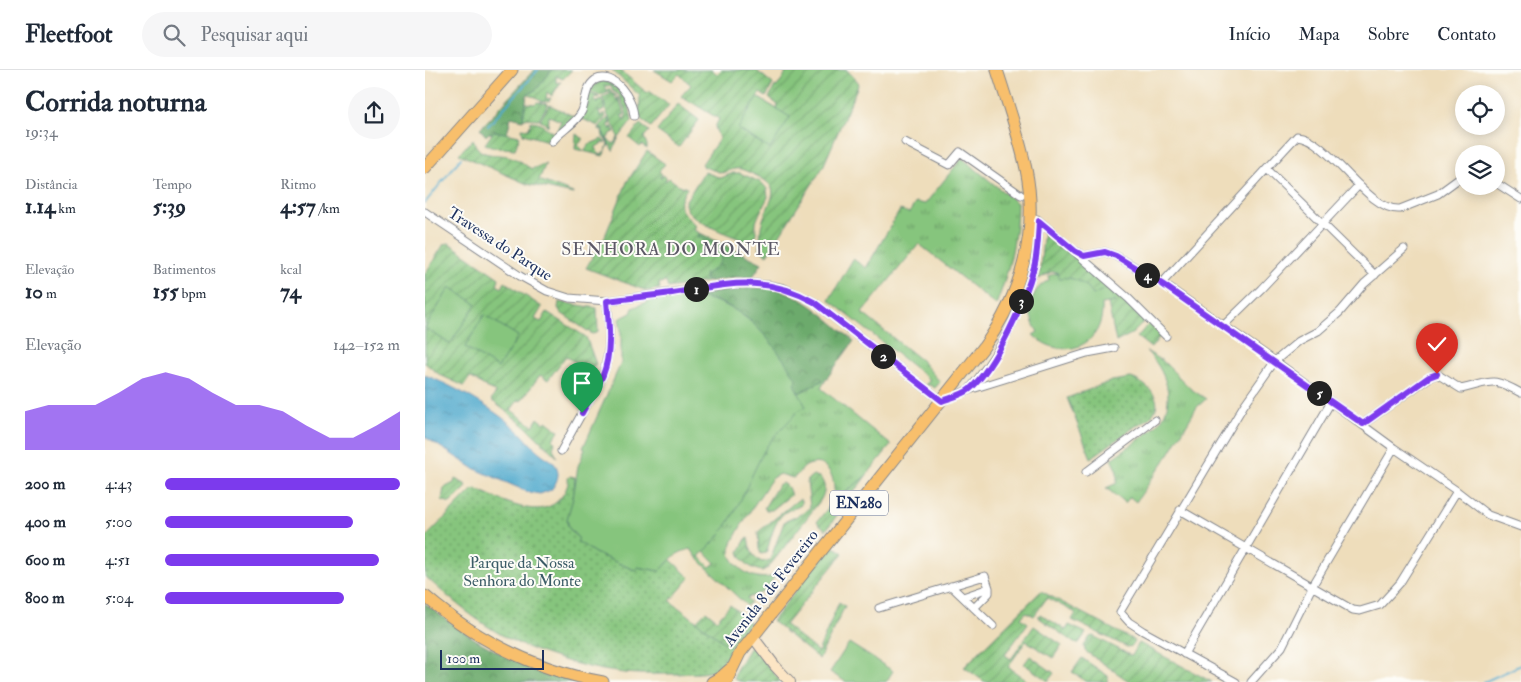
<!DOCTYPE html>
<html lang="pt">
<meta charset="utf-8">
<style>
:root{--surface:#fff;--page:#f6f6f7;--text:#1f2937;--muted:#747a83;--line:#e0e1e3;--accent:#7c3aed}
body{margin:0;font-family:"IM FELL Double Pica",serif;background:var(--page);color:var(--text);height:100vh;display:flex;flex-direction:column;font-size:19px;white-space:nowrap}
*{box-sizing:border-box;margin:0}
p{font-size:16px;color:var(--muted)}
.icon{flex:none;width:28px;height:28px;fill:none;stroke:currentColor;stroke-width:2;stroke-linecap:round;stroke-linejoin:round}
.map{position:relative;flex:1;overflow:hidden}
.side{display:flex;flex-direction:column;background:var(--surface);width:425px}
.side>*{flex:none}
.controls{position:absolute;left:1030px;top:15px;display:grid;gap:10px}
.controls a{display:grid;place-items:center;width:50px;height:50px;border-radius:50%;background:var(--surface);box-shadow:0 2px 12px #0003;font-size:25px}
.scale{position:absolute;left:15px;bottom:12px;width:104px;box-sizing:border-box;padding-left:5px;border:2px solid #1b2f5e;border-top:0;font-size:14px;line-height:18px;white-space:nowrap;color:#1b2f5e;-webkit-text-stroke:4px #fdfcf7;paint-order:stroke}
.pin{position:absolute;display:grid;place-items:center;width:42px;height:42px;color:#fff;margin:-51px -21px;border-radius:50% 50% 50% 0;rotate:-45deg;box-shadow:0 0 5px #0007}
.pin .icon{rotate:45deg}
.km{position:absolute;width:25px;height:25px;margin:-12px;border-radius:50%;background:#222;color:#fff;font-size:14px;line-height:25px;text-align:center}
.round{display:grid;place-items:center;flex:none;width:52px;height:52px;border-radius:26px;background:var(--page)}
.summary{display:flex;align-items:center;justify-content:space-between;height:85px;padding:0 25px}
h1{font-size:28px;font-weight:700;line-height:38px}
.stats{display:grid;grid-template-columns:repeat(3,1fr);gap:8px;height:85px;padding:5px 25px}
.stats div{display:grid;align-content:center}
.stats b{font-size:21px;font-weight:700}
.stats small{font-size:14px;font-weight:400}
.stats p{font-size:14px}
.chart{height:140px;padding:10px 25px}
.chart p{display:flex;justify-content:space-between}
.chart svg{width:100%;height:90px;margin-top:5px;fill:var(--accent);opacity:.7}
ul{padding:0 25px;list-style:none;font-size:16px}
li{display:grid;grid-template-columns:80px 60px 1fr;align-items:center;height:38px}
li i{height:12px;border-radius:6px;background:var(--accent)}
header{display:flex;align-items:center;gap:30px;box-sizing:border-box;height:70px;padding:0 25px;background:var(--surface);border-bottom:1px solid var(--line)}
header strong{font-size:24px}
nav{display:flex;gap:28px;margin-inline-start:auto;font-size:18px}
.search{width:350px;height:45px;background:var(--page);display:flex;align-items:center;gap:12px;box-sizing:border-box;padding:0 18px;border-radius:28px;color:var(--muted);font-size:19px}
main{display:flex;flex:1;min-height:0}
.map>svg:first-child{display:block}
.grass{fill:url(#grass-tufts);stroke:#507a6e}
.forest{fill:url(#forest-crowns);stroke:#446c65}
.park{fill:url(#park-dots);stroke:#507a6e}
.garden{fill:url(#garden-furrows);stroke:#507a6e}
.pitch{fill:#86c57d;stroke:#507a6e}
.water{fill:url(#water-ripples);stroke:#346c95}
.lines{fill:none;stroke-linecap:round;stroke-linejoin:round}
.stream{stroke:#4ea8cc;stroke-width:2}
.street-casing{stroke:#84868c;stroke-width:9}
.secondary-casing{stroke:#84868c;stroke-width:12}
.primary-casing{stroke:#84868c;stroke-width:13}
.street{stroke:#fff;stroke-width:7}
.secondary{stroke:#fce5c4;stroke-width:10}
.primary{stroke:#f8bf6c;stroke-width:11}
.route-casing{stroke:#fff;stroke-width:10}
.route{stroke:#7c3aed;stroke-width:6}
.labels{text-anchor:middle;dominant-baseline:central;stroke-width:4;stroke-linejoin:round;paint-order:stroke}
.shield{fill:#fdfcf7;stroke:#5f6c8c;stroke-width:1}
.shield-label{font-size:15px;font-weight:bold;fill:#1b2f5e}
.street-label{font-size:16px;fill:#1b2f5e;stroke:#fdfcf7}
.park-label{font-size:16px;fill:#3b5c67;stroke:#fdfcf7}
.neighbourhood-label{font-size:18px;letter-spacing:1px;fill:#5c5966;stroke:#fdfcf7}
</style>
<header>
<strong>Fleetfoot</strong>
<div class="search"><svg class="icon" aria-label="search" viewBox="0 0 24 24"><circle cx="10" cy="10" r="6"/><path d="M15 15l6 6"/></svg>Pesquisar aqui</div>
<nav><a>Início</a><a>Mapa</a><a>Sobre</a><a>Contato</a></nav>
</header>
<main>
<section class="side">
<div class="summary"><div><h1>Corrida noturna</h1><p>19:34</p></div><a class="round"><svg class="icon" aria-label="share" viewBox="0 0 24 24"><path d="M12 15V3M7 8l5-5 5 5M5 13v7h14v-7"/></svg></a></div>
<div class="stats">
<div><p>Distância</p><b>1.14<small> km</small></b></div>
<div><p>Tempo</p><b>5:39</b></div>
<div><p>Ritmo</p><b>4:57<small> /km</small></b></div>
</div>
<div class="stats">
<div><p>Elevação</p><b>10<small> m</small></b></div>
<div><p>Batimentos</p><b>155<small> bpm</small></b></div>
<div><p>kcal</p><b>74</b></div>
</div>
<div class="chart"><p><span>Elevação</span>142–152 m</p>
<svg viewBox="0 0 160 44" preserveAspectRatio="none"><path d="M0 44V25L10 22L20 22L30 22L40 16L50 9L60 6L70 9L80 16L90 22L100 22L110 25L120 32L130 38L140 38L150 32L160 25V44z"/></svg>
</div>
<ul>
<li><b>200 m</b>4:43<i style="width:100%"></i></li>
<li><b>400 m</b>5:00<i style="width:80%"></i></li>
<li><b>600 m</b>4:51<i style="width:91%"></i></li>
<li><b>800 m</b>5:04<i style="width:76%"></i></li>
</ul>
</section>
<div class="map">
<svg width="1096" height="612" viewBox="0 0 1096 612">
<defs>
<pattern id="grass-tufts" width="24" height="20" patternUnits="userSpaceOnUse" patternTransform="scale(1.25)"><rect width="24" height="20" fill="#86c57d"/><path d="M3 7l-1-3M5 7V3M7 7l1-3M15 17l-1-3M17 17v-4M19 17l1-3" fill="none" stroke="#6da06a"/></pattern>
<pattern id="forest-crowns" width="20" height="18" patternUnits="userSpaceOnUse" patternTransform="scale(1.25)"><rect width="20" height="18" fill="#6caa6c"/><path d="M2 6a3 3 0 1 1 6 0M12 15a3 3 0 1 1 6 0" fill="none" stroke="#588b5c"/></pattern>
<pattern id="park-dots" width="8" height="8" patternUnits="userSpaceOnUse" patternTransform="scale(1.25)"><rect width="8" height="8" fill="#86c57d"/><path d="M2 2h.1M6 6h.1" fill="none" stroke="#6da06a" stroke-width="1.8" stroke-linecap="round"/></pattern>
<pattern id="garden-furrows" width="10" height="10" patternUnits="userSpaceOnUse" patternTransform="scale(1.25)"><rect width="10" height="10" fill="#86c57d"/><path d="M-1 1l2-2M0 10L10 0M9 11l2-2" fill="none" stroke="#6da06a"/></pattern>
<pattern id="water-ripples" width="26" height="14" patternUnits="userSpaceOnUse" patternTransform="scale(1.25)"><rect width="26" height="14" fill="#4ea8cc"/><path d="M2 4q2-2 4 0t4 0M15 11q2-2 4 0t4 0" fill="none" stroke="#4089a9"/></pattern>
</defs>
<rect width="100%" height="100%" fill="#fdfcf7"/>
<filter id="ink" filterUnits="userSpaceOnUse"><feTurbulence type="fractalNoise" baseFrequency=".02" numOctaves="2"/><feDisplacementMap in="SourceGraphic" scale="10" xChannelSelector="R" yChannelSelector="G"/><feConvolveMatrix kernelMatrix="1 2 1 2 8 2 1 2 1" color-interpolation-filters="sRGB"/></filter>
<filter id="wash" filterUnits="userSpaceOnUse"><feTurbulence type="fractalNoise" baseFrequency=".0096" numOctaves="4" result="noise"/><feDisplacementMap in="SourceGraphic" scale="20" xChannelSelector="R" yChannelSelector="G"/><feGaussianBlur stdDeviation="1.12" result="paint"/><feColorMatrix in="noise" values="0 0 0 0 0 0 0 0 0 0 0 0 0 0 0 0 0 1.4 0 .05"/><feComposite in="paint" operator="in"/></filter>
<g filter="url(#wash)">
<rect width="100%" height="100%" fill="#edb"/>
<path class="grass" d="M537 88 592 133C592 168 584 202 571 235L494 174 437 243 497 291 515 312 510 318 505 315H500L505 310 404 230 428 189 441 198 475 140 484 143 491 132 500 134Z
M246 227 373 323 402 308 396 318 466 375 441 406 406 434C414 417 406 386 383 395 376 398 374 405 368 408L355 404 348 407C339 420 305 469 305 481 305 488 312 496 317 500 328 508 338 509 350 506 339 522 340 522 322 528L325 532 322 536 272 488 274 486 285 497 290 493 279 481 208 238 228 230Z
M721 281 738 291 766 319 781 329 772 337 744 384 711 432 705 427 700 433 681 418 692 413V401L686 389C701 378 720 367 733 354 753 331 740 299 721 281Z"/>
<path class="forest" d="M109 0H127L112 19 102 25 98 50 86 47 82 64 69 61 67 64 64 63 61 66 55 59Z
M275 163 337 193 327 208 311 207 281 212 279 204 296 186 293 179 273 167Z
M322 218C330 218 338 217 346 218 378 223 405 251 429 271L402 308 374 323 325 250 303 236 291 231 274 227 256 226Z
M0 533C47 572 97 599 157 612H0Z"/>
<path class="park" d="M706 308C721 313 741 329 727 345 723 350 716 353 711 356 696 367 681 377 666 388L642 328 687 311Z
M145 406 150 407C149 415 150 423 148 431 143 450 136 453 154 469L153 471 170 483 207 499 211 500 212 497 235 501 245 489 265 508 245 531 308 579C302 586 295 597 287 601 277 604 263 603 252 604 232 604 211 605 191 602 159 598 111 583 82 568 51 551 26 530 0 506V468L47 420 51 419C75 429 117 454 137 426 141 420 144 414 143 408Z"/>
<path class="garden" d="M127 0H147L138 9 131 6V13L136 12 127 26 122 22 121 29 126 28 124 31C119 33 114 31 111 27L102 25 112 19Z
M187 0H195L222 23 224 21 244 35 226 57 212 46 214 42 215 26Z
M229 0H287L292 4 296 0H331L348 14 341 27 335 23 332 27 352 39 353 35 344 28 350 16 352 17 361 3 355 0H422L434 13 398 97 342 185 335 180C335 173 335 158 337 153 343 130 361 119 330 105 312 97 315 97 297 103L279 97 277 94 294 69 290 57 294 49 256 26 266 15 254 4 247 11Z
M178 11C193 15 201 23 205 39 206 43 206 47 207 51L193 69 188 81 178 62 184 75 178 86 150 79 151 64 159 69 153 75 159 81 165 74 177 69 181 73H177L170 78 175 85 181 81 183 73 178 67 177 61 173 59 175 57 178 61 175 56 183 48 186 54H183L186 60 187 56 190 62 187 63 182 69 189 74 193 68C193 58 185 53 182 43 179 37 181 33 177 28L187 23 192 26 189 25 192 31 193 27 200 45H196L200 51V47L202 45 194 25 188 21 186 15 182 16 179 15 182 21 184 18 186 21 176 26 164 21 171 13Z
M164 23 174 27 169 28 172 34 173 31 176 29 179 34V40L176 42 173 41 176 47 179 43 181 47 173 56 155 48Z
M112 32 123 34 114 49 98 48 101 33 110 34Z
M253 34 274 50 254 77 232 61Z
M124 35H125L150 47 131 62 136 51 124 46 123 56 115 50Z
M106 51 113 52 130 64 126 72 98 64 97 58 104 59Z
M215 54 224 61 219 67 222 75V79L217 75 215 77 204 68Z
M69 61 95 66 90 79 66 77 60 74Z
M48 69C54 91 73 81 89 88 95 91 101 96 107 99L121 93 114 110 148 123V124L102 114 34 84Z
M222 81 240 94 234 101 237 104 235 107 236 108 238 105 242 108 240 110 241 111 244 108 252 114 262 118C249 140 256 139 271 156L269 160 275 163 273 167C279 170 287 172 292 177 303 189 291 200 279 204L281 212 243 218 241 212 234 213 235 219 222 221 161 198 180 166 202 112Z
M280 102 296 108 308 103H315L337 113 342 119 343 127C340 133 332 147 331 153 330 163 334 163 325 171H320C306 165 258 150 260 132L277 105Z
M619 160 681 213 720 251 708 263 691 272 683 233 689 232 668 225 633 208 632 202H626L614 209Z
M24 173 74 208 72 215 77 218 80 212 117 237 110 249 116 252 122 242 161 267 171 294 164 302 141 286 123 310 115 305 96 331 93 330 86 340 108 356 113 348 119 353 121 351 134 361 128 369 130 373 128 378 132 387 100 356 66 330 71 323 45 307 39 316 15 305 0 293V204L19 174Z
M134 232 172 238 173 261 172 263 167 264 136 243 133 238Z
M724 254 736 265 726 278 712 267Z
M388 405 394 407C402 414 400 423 395 431L343 498 337 501C326 499 317 492 314 482L321 469 323 468C325 479 327 487 337 492L345 490 359 452 378 443 385 437 382 412 383 409Z
M441 406 401 460 392 452 406 434Z
M30 409 40 414 42 417 25 433 17 430 19 418 29 413Z
M357 413 363 417 366 425 347 440H341L339 438 353 415Z
M374 429 376 430V435C372 438 368 438 364 440 348 448 347 468 341 483L336 484 334 479 333 462Z
M405 476 413 479 418 483 360 555 393 582 414 532 420 536 394 589 347 551Z
M616 521 710 571 707 576 702 577 647 550 651 543 622 528 609 546 601 542 596 548 603 553 580 585 586 589 609 556 637 575 628 588 601 571 583 597 604 612H560L539 597Z
M305 535 315 543V546H317L325 553 305 577 271 551 281 541 292 550Z
M615 544 641 560 644 555 661 563 654 573H649L613 547Z
M668 566 707 586 714 573 787 612H705L660 581 659 576 665 567Z
M326 575 356 612H318L310 610 309 608 311 600Z
M605 586 629 603 623 611 599 594Z
M657 588 683 606V609L682 612H662L647 602Z"/>
<path class="pitch" d="M332 27 365 47 345 79 313 59Z
M632 203 634 208C648 206 661 213 668 225L684 217 690 232 677 234C680 276 638 293 608 265L613 262C600 243 603 221 624 210L623 206Z
M25 217 51 234 25 274 0 258Z
M265 226C319 231 345 268 372 310L369 314 381 337 374 340C364 352 346 367 339 381 317 422 310 457 272 488L266 479C248 483 247 489 235 501L212 497V500L207 499 170 483 152 471 154 469 144 458 142 449 148 428 153 396 160 379 158 378 196 293V258L194 249 206 243 208 238C226 229 245 226 265 226Z
M59 245 93 266 73 298 40 277Z
M424 573 468 601 461 612H421L405 602Z"/>
<path class="water" d="M0 305C32 318 61 334 88 356 98 364 108 378 118 385 124 389 129 391 132 398 135 406 131 414 126 420L115 424 103 422 48 398 0 367Z"/>
<g class="lines">
<path class="stream" d="M63 56 113 0
M0 133 36 88
M1059 612 1096 595"/>
</g>
</g>
<g filter="url(#ink)">
<g class="lines">
<g class="street-casing">
<path id="street" d="M127 72C135 61 152 53 157 41 161 31 160 17 170 10 190 0 208 30 209 46
M480 72 524 95 535 82 596 125
M842 99 950 205
M1071 113 1096 129
M0 142 95 206 122 221 144 228 182 231 320 213 344 215 359 218 389 232 517 331 544 320 662 283 689 278
M612 149 703 228 741 266
M650 181 659 186 680 182 691 186 737 213 850 291 969 378 1032 421 1063 445 1096 457
M737 213 872 66C904 68 942 142 975 139L1013 124 1039 105
M798 256 836 219 934 115
M544 320C574 284 596 242 609 197 613 182 613 166 614 151
M938 354 1005 307 1012 304 1036 319C1068 312 1065 306 1096 323
M136 381 178 305C186 280 185 257 182 231
M661 402 730 350
M755 440 928 540 935 541 955 535 975 513 1032 421
M526 516 568 556
M454 538 560 506 564 518 538 527
M549 538 564 523V518
M759 584 906 332
M811 612 718 561 704 552 695 542 819 335 850 291 874 271 893 261 915 242 939 214 979 179
M826 612 857 577 888 515 969 378"/>
</g>
<g class="secondary-casing">
<path id="secondary" d="M328 567 350 596 365 612"/>
</g>
<g class="primary-casing">
<path id="primary" d="M0 98 87 0
M0 526C52 571 111 600 178 612
M287 612 296 607 305 599
M301 612 315 583 558 278C596 226 614 162 601 99 594 65 582 32 572 0"/>
</g>
<use href="#street" class="street"/>
<use href="#secondary" class="secondary"/>
<use href="#primary" class="primary"/>
</g>
</g>
<g class="lines" filter="url(#ink)">
<g class="route-casing">
<path id="route" d="M157 343C164 330 172 318 178 305 187 282 184 255 182 231 204 228 225 226 247 223 301 215 338 203 389 232L517 331C525 328 538 325 545 319 571 296 600 231 609 197 613 182 613 166 614 151L650 181 659 186 680 182 691 186 737 214 938 354 1004 307 1012 304"/>
</g>
<use href="#route" class="route"/>
</g>
<g class="labels">
<rect class="shield" x="405" y="420.5" width="58" height="25" rx="4"/>
<g class="shield-label">
<text x="434" y="433">EN280</text>
</g>
<g class="street-label">
<text transform="translate(75 174) rotate(33)">Travessa do Parque</text>
<text transform="translate(346 518) rotate(-52)">Avenida 8 de Fevereiro</text>
</g>
<g class="park-label">
<text x="97" y="493">Parque da Nossa<tspan x="97" dy="18">Senhora do Monte</tspan></text>
</g>
<g class="neighbourhood-label">
<text x="246" y="179">SENHORA DO MONTE</text>
</g>
</g>
</svg>
<div class="controls">
<a><svg class="icon" aria-label="locate" viewBox="0 0 24 24"><circle cx="12" cy="12" r="6"/><path d="M12 2v4M12 18v4M2 12h4M18 12h4"/></svg></a>
<a><svg class="icon" aria-label="layers" viewBox="0 0 24 24"><path d="M12 4l9 5-9 5-9-5zM3 14l9 5 9-5"/></svg></a>
</div>
<div class="scale">100 m</div>
<div class="pin" style="left:157px;top:343px;background:#1e9e55"><svg class="icon" aria-label="arrive" viewBox="0 0 24 24"><path d="M6 21V4h12l-3 4 3 4H6"/></svg></div>
<div class="pin" style="left:1012px;top:304px;background:#d93025"><svg class="icon" aria-label="check" viewBox="0 0 24 24"><path d="M5 12l5 5 9-10"/></svg></div>
<b class="km" style="left:271px;top:219px">1</b>
<b class="km" style="left:458px;top:286px">2</b>
<b class="km" style="left:596px;top:231px">3</b>
<b class="km" style="left:722px;top:205px">4</b>
<b class="km" style="left:894px;top:323px">5</b>
</div>
</main>
